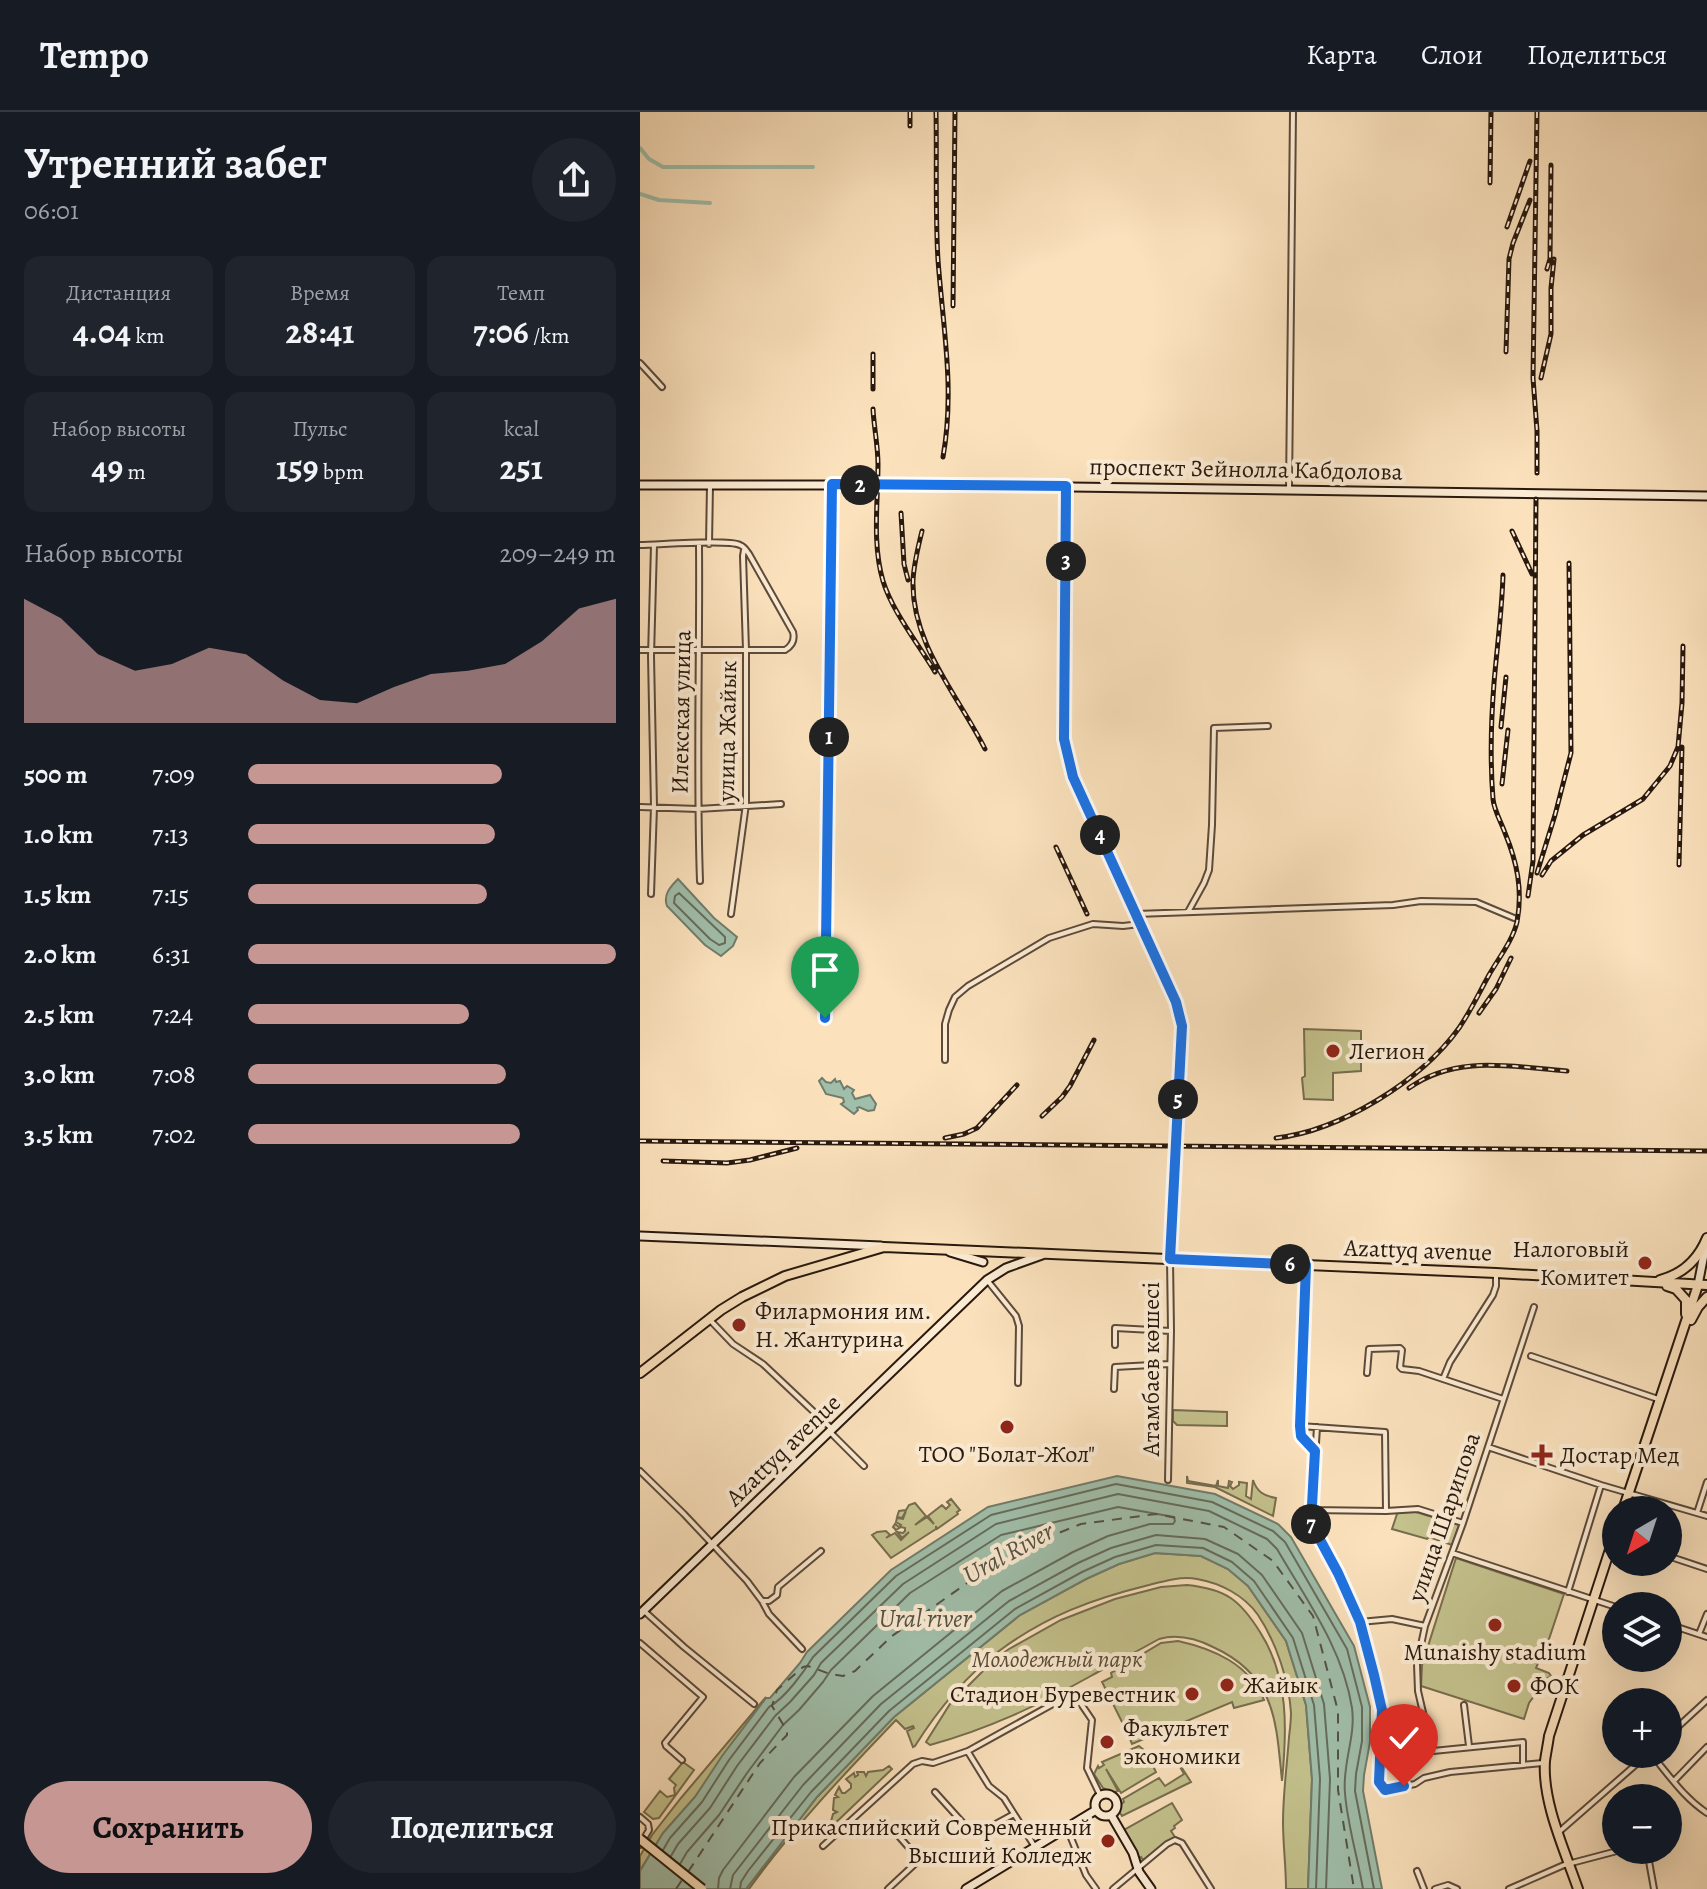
<!DOCTYPE html>
<html lang="ru">
<meta charset="utf-8">
<style>
:root{--surface:#171b24;--page:#20242c;--text:#f1f3f6;--muted:#9ea1a6;--line:#363941;--accent:#c59692}
body{margin:0;font-family:Alegreya,serif;background:var(--page);color:var(--text);height:100vh;display:flex;flex-direction:column;font-size:30px;white-space:nowrap}
*{box-sizing:border-box;margin:0}
p{font-size:26px;color:var(--muted)}
.icon{flex:none;width:44px;height:44px;fill:none;stroke:currentColor;stroke-width:2;stroke-linecap:round;stroke-linejoin:round}
.map{position:relative;flex:1;overflow:hidden}
.side{display:flex;flex-direction:column;background:var(--surface);width:640px}
.side>*{flex:none}
.needle{width:52px;rotate:219deg}
.tools{position:absolute;left:962px;top:1384px;display:grid;gap:16px}
.tools a{display:grid;place-items:center;width:80px;height:80px;border-radius:50%;background:var(--surface);box-shadow:0 8px 32px #0002;font-size:40px}
.pin{position:absolute;display:grid;place-items:center;width:68px;height:68px;color:#fff;margin:-82px -34px;border-radius:50% 50% 50% 0;rotate:-45deg;box-shadow:0 0 8px #0007}
.pin .icon{rotate:45deg}
.km{position:absolute;width:40px;height:40px;margin:-20px;border-radius:50%;background:#222;color:#fff;font-size:22px;line-height:40px;text-align:center}
.round{display:grid;place-items:center;flex:none;width:84px;height:84px;border-radius:42px;background:var(--page)}
.headline{display:flex;align-items:center;justify-content:space-between;height:136px;padding:0 24px}
h1{font-size:44px;font-weight:600;line-height:60px}
.metrics{display:grid;grid-template-columns:repeat(3,1fr);gap:12px;height:136px;padding:8px 24px}
.metrics div{display:grid;align-content:center;border-radius:16px;background:var(--page);text-align:center}
.metrics b{font-size:34px;font-weight:600}
.metrics small{font-size:22px;font-weight:400}
.metrics p{font-size:22px}
.chart{height:224px;padding:16px 24px}
.chart p{display:flex;justify-content:space-between}
.chart svg{width:100%;height:144px;margin-top:8px;fill:var(--accent);opacity:.7}
.action{display:flex;gap:16px;margin-top:auto;padding:16px 24px}
.action a{flex:1;height:92px;border-radius:48px;background:var(--accent);color:#111;font-size:32px;font-weight:600;line-height:92px;text-align:center}
.action a+a{background:var(--page);color:var(--text)}
ul{padding:0 24px;list-style:none;font-size:26px}
li{display:grid;grid-template-columns:128px 96px 1fr;align-items:center;height:60px}
li i{height:20px;border-radius:10px;background:var(--accent)}
header{display:flex;align-items:center;gap:48px;box-sizing:border-box;height:112px;padding:0 40px;background:var(--surface);border-bottom:2px solid var(--line)}
header strong{font-size:38px}
nav{display:flex;gap:44px;margin-inline-start:auto;font-size:28px}
main{display:flex;flex:1;min-height:0}
.map>svg:first-child{display:block}
.green{fill:#c4c28d;stroke:#766d4e;stroke-width:2}
.water{fill:#a0bfab;stroke:#707c6c;stroke-width:2}
.lines{fill:none;stroke-linecap:round;stroke-linejoin:round}
.shore{stroke:#646c5c;stroke-width:2}
.canal{stroke:#a0bfab;stroke-width:4}
.ferry{stroke:#525245;stroke-width:2;stroke-dasharray:10 8;stroke-linecap:butt}
.street-casing{stroke:#5d4a3a;stroke-width:8}
.secondary-casing{stroke:#28180e;stroke-width:11}
.primary-casing{stroke:#28180e;stroke-width:12}
.street{stroke:#fcecd4;stroke-width:4}
.secondary{stroke:#fcecd4;stroke-width:7}
.primary{stroke:#fbe2bd;stroke-width:8}
.rail-casing{stroke:#28180e;stroke-width:5}
.rail{stroke:#fcecd4;stroke-width:2;stroke-dasharray:6;stroke-linecap:butt}
.primary-bridge-casing{stroke:#28180e;stroke-width:12;stroke-linecap:butt}
.primary-bridge{stroke:#fbe2bd;stroke-width:8}
.route-casing{stroke:#fff;stroke-width:16}
.route{stroke:#1a73e8;stroke-width:10}
.poi-dot{fill:#8f2418;stroke:#fcecd4;stroke-width:3}
.labels{text-anchor:middle;dominant-baseline:central;stroke-width:8;stroke-linejoin:round;paint-order:stroke}
.street-label{font-size:24px;fill:#28180e;stroke:#fcecd4}
.poi-label{font-size:24px;fill:#28180e;stroke:#fcecd4;text-anchor:start}
.park-label{font-size:24px;font-style:italic;fill:#574b34;stroke:#fcecd4}
.water-label{font-size:26px;font-style:italic;fill:#525245;stroke:#fcecd4}
</style>
<header>
<strong>Tempo</strong>
<nav><a>Карта</a><a>Слои</a><a>Поделиться</a></nav>
</header>
<main>
<section class="side">
<div class="headline"><div><h1>Утренний забег</h1><p>06:01</p></div><a class="round"><svg class="icon" aria-label="share" viewBox="0 0 24 24"><path d="M12 15V3M7 8l5-5 5 5M5 13v7h14v-7"/></svg></a></div>
<div class="metrics">
<div><p>Дистанция</p><b>4.04<small> km</small></b></div>
<div><p>Время</p><b>28:41</b></div>
<div><p>Темп</p><b>7:06<small> /km</small></b></div>
</div>
<div class="metrics">
<div><p>Набор высоты</p><b>49<small> m</small></b></div>
<div><p>Пульс</p><b>159<small> bpm</small></b></div>
<div><p>kcal</p><b>251</b></div>
</div>
<div class="chart"><p><span>Набор высоты</span>209–249 m</p>
<svg viewBox="0 0 160 44" preserveAspectRatio="none"><path d="M0 44V6L10 12L20 23L30 28L40 26L50 21L60 23L70 31L80 37L90 38L100 33L110 29L120 28L130 26L140 19L150 9L160 6V44z"/></svg>
</div>
<ul>
<li><b>500 m</b>7:09<i style="width:69%"></i></li>
<li><b>1.0 km</b>7:13<i style="width:67%"></i></li>
<li><b>1.5 km</b>7:15<i style="width:65%"></i></li>
<li><b>2.0 km</b>6:31<i style="width:100%"></i></li>
<li><b>2.5 km</b>7:24<i style="width:60%"></i></li>
<li><b>3.0 km</b>7:08<i style="width:70%"></i></li>
<li><b>3.5 km</b>7:02<i style="width:74%"></i></li>
</ul>
<div class="action"><a>Сохранить</a><a>Поделиться</a></div>
</section>
<div class="map">
<svg width="1067" height="1777" viewBox="0 0 1067 1777">
<rect width="100%" height="100%" fill="#fbe2bd"/>
<filter id="stains"><feTurbulence type="fractalNoise" baseFrequency=".0025" numOctaves="4"/><feColorMatrix values="0 0 0 0 .2 0 0 0 0 .09 0 0 0 0 .02 0 0 0 .5 -.17"/></filter>
<radialGradient id="worn" r=".72"><stop offset=".6" stop-color="#630" stop-opacity="0"/><stop offset="1" stop-color="#630" stop-opacity=".3"/></radialGradient>
<path class="green" d="M664 917 721 919V959L693 961V988L664 987 662 966 665 964Z
M533 1298 587 1300V1314L537 1313 533 1309Z
M547 1364 548 1369 576 1374 578 1368V1374L588 1376 589 1369 592 1370 590 1374 593 1377 599 1373V1370L607 1371 606 1384 611 1387 613 1368C617 1380 624 1384 636 1386L633 1404 575 1375 547 1371Z
M311 1387 320 1398 317 1400 318 1402 297 1417 296 1414V1417L251 1446 232 1423 237 1420 246 1419 250 1423 246 1426 255 1421 261 1428 269 1420 262 1426 257 1420 263 1421 265 1419V1416L261 1415 256 1418 253 1415 255 1412 259 1415 261 1413 256 1410 257 1406 263 1407 266 1399 262 1406 257 1405 259 1399 266 1398 269 1393 275 1391 286 1404 275 1413 287 1405 294 1412 288 1404 302 1393 306 1397 310 1393 307 1390Z
M758 1399 776 1400 819 1413 812 1433 789 1425 787 1427 752 1417Z
M515 1441 561 1444 588 1457 608 1474 646 1529 666 1593 672 1667 668 1777H646C646 1754 643 1733 643 1710 643 1682 647 1653 649 1625 650 1617 651 1609 651 1601 649 1568 636 1530 618 1503 604 1483 580 1471 557 1467 541 1464 524 1469 509 1473 452 1487 406 1504 359 1539 326 1564 297 1599 275 1634L273 1635 267 1619 274 1616 273 1614 265 1617 256 1608C204 1662 153 1716 109 1777H106L177 1685 254 1605 380 1503 446 1467 479 1452Z
M816 1446 924 1482 903 1545 901 1544 896 1556 909 1561 911 1564 904 1568 896 1566 901 1569 897 1580 889 1591 884 1607 781 1574 782 1553Z
M547 1473C586 1477 600 1488 620 1520 649 1565 647 1618 642 1669 636 1609 636 1564 573 1535 557 1527 537 1522 519 1527 496 1540 472 1552 449 1565 397 1594 348 1617 290 1633L286 1630 310 1592 355 1547 369 1537 421 1508 475 1487 521 1475Z
M538 1529C574 1537 609 1552 624 1588L594 1596 592 1590 492 1632 486 1618 496 1612 494 1609 484 1614 462 1570 472 1565 471 1561 521 1531Z
M126 1585 55 1685 23 1721 0 1759V1744L12 1723 41 1686Z
M499 1634 515 1647 511 1650 516 1660 481 1681 466 1657 478 1679 473 1681 463 1676 454 1662 458 1654 459 1656 464 1653 462 1650Z
M43 1650 54 1658 19 1706 13 1707 4 1700 20 1679 27 1685 35 1683 34 1676 36 1673 29 1667Z
M539 1653H540L551 1670 482 1704 479 1699 480 1693 484 1690 483 1687 519 1666 525 1674 544 1662Z
M249 1654 252 1657 189 1717 193 1702 197 1700 193 1698 194 1686 198 1685 195 1683 199 1675 202 1681H205L211 1676V1672L206 1667 214 1661 215 1665 218 1663 217 1660H224L226 1664 228 1660 243 1658Z
M532 1691 542 1708 534 1714 535 1716 531 1719 535 1725 503 1748 501 1745 499 1746 484 1718Z"/>
<path class="water" d="M38 767 74 806 97 825 93 834 81 844 65 833 27 794C23 783 30 775 38 767Z
M182 966 186 970 191 971 195 967 196 970 200 969 204 977 207 974 214 978 212 981 215 987 230 983 236 992 234 998 228 999 219 995 217 996 218 998 214 1002 201 992 204 990 203 986 186 982 179 969Z
M477 1364 575 1382 638 1412 651 1425 714 1534 730 1595V1630L724 1663 723 1679 742 1777H668L672 1667 666 1593 646 1529 608 1474 588 1457 561 1444 515 1441 479 1452 446 1467 380 1503 254 1605 177 1685 106 1777H0V1759L23 1721 55 1685 82 1644 126 1586H130L160 1551 167 1540 251 1458 348 1395Z"/>
<g class="lines">
<path class="shore" d="M39 781 85 825V831L79 833 70 827 34 791 35 784Z
M23 1738 30 1726 62 1690 89 1648 129 1595C145 1586 164 1560 173 1545L256 1464 351 1403 476 1372 572 1390 633 1419 645 1430 707 1537 722 1595V1629L716 1662 715 1679 734 1777
M31 1744 38 1732 70 1696 97 1654 135 1604 150 1590 174 1563 181 1551 263 1472 356 1412 478 1382 569 1399 627 1427 637 1437C666 1487 703 1537 712 1596 716 1625 702 1652 705 1681 707 1711 718 1747 723 1777
M40 1752 47 1740 79 1703 107 1661 143 1613 159 1598 183 1570 191 1558 270 1481 361 1423 478 1395 534 1405 535 1409 533 1412H510L468 1424 433 1440 362 1479 233 1584 154 1665 83 1758 79 1766 78 1777
M90 1777 93 1763 163 1673 241 1592 369 1489 438 1451 471 1436 516 1423 565 1427 598 1442 622 1463 662 1521 684 1592 690 1667 686 1777
M100 1777 101 1770 108 1759 171 1680 249 1599 375 1497 442 1460 475 1445 516 1433 563 1436 592 1450 614 1469 653 1526 674 1593 680 1667 676 1777"/>
<path class="canal" d="M0 36 9 47 23 55H173
M0 82 19 88 70 91"/>
<path class="ferry" d="M48 1760 120 1651 147 1623V1619L132 1594 137 1578 163 1555 168 1554 190 1562 203 1564 215 1559 252 1524 371 1440 441 1412 516 1402 584 1415 633 1449 673 1504 698 1599V1678L714 1777
M36 1777 44 1765"/>
<g class="street-casing">
<path id="street" d="M0 251 22 275
M649 378 653 0
M59 432C60 544 56 657 60 769
M69 432 70 373
M0 433C18 433 87 427 100 433 105 435 106 438 109 442L153 520C155 528 152 534 145 538H0
M0 695 58 697 141 692
M11 782 14 695 11 544 14 433
M548 800 564 771 569 758 572 713 574 616 628 614
M91 802 106 692V538L103 444 104 438
M496 802 753 793 781 789 836 790 874 806
M185 906 192 375
M305 948V912L309 898 315 885 328 874 409 826 453 812 483 814 500 812
M666 1153 660 1314 661 1324 675 1339
M347 1168 376 1204 379 1214 378 1271
M70 1208 93 1232 123 1252 191 1316
M475 1233V1216L531 1219
M891 1244 1018 1287
M727 1261 729 1237 760 1236 762 1238 760 1255 762 1257 779 1259 863 1287
M803 1267 810 1250 853 1183 856 1174V1161
M474 1277 475 1255 530 1252
M660 1314 745 1320 746 1399 778 1397 823 1411
M677 1315 671 1411 698 1461 720 1510 734 1563 743 1604 739 1667 741 1673 745 1678 775 1672 784 1666 810 1660 903 1651
M190 1320 224 1354
M848 1335 961 1373 1067 1404
M0 1359 44 1402 107 1469 122 1489 129 1502 162 1537
M528 1368 531 1219 530 1147
M671 1398 746 1399
M1057 1401 1067 1370
M812 1441 976 1495
M1028 1444 1067 1457
M928 1480 961 1373
M122 1489H129L137 1483 138 1475 181 1439
M3 1498 44 1535 114 1592
M720 1510 752 1507 785 1514
M1028 1512 1067 1525
M1059 1522 1067 1502
M0 1531 63 1585 25 1631 26 1634 42 1648
M824 1593 829 1634
M1028 1624 1067 1588
M790 1631 778 1579 777 1552 785 1514 823 1411 894 1195
M328 1640 349 1674 364 1686 395 1735
M773 1641 883 1630V1652
M1011 1642C1029 1663 1043 1685 1067 1701
M1034 1669 1067 1635
M295 1680 332 1721 350 1715 374 1702
M0 1705 8 1712 9 1718 0 1733
M427 1716 446 1763 456 1777
M920 1719 1008 1642
M1028 1728 1034 1727
M183 1734 273 1652 282 1649 293 1651 328 1639 431 1582 435 1583 452 1608 447 1656 460 1683
M1007 1738 1014 1777
M777 1759 784 1777
M248 1777 278 1749 277 1745 256 1721
M473 1777 527 1732 535 1728 542 1731 571 1777
M795 1777 808 1773 817 1777
M869 1777 924 1753 981 1738"/>
</g>
<g class="secondary-casing">
<path id="secondary" d="M0 373H296L1067 384
M426 374 424 627 433 665 536 890 542 914 530 1147
M0 1124 241 1134
M310 1140 343 1150
M1058 1173 1066 1132
M0 1502 347 1168 366 1156 402 1143
M455 1693a11 11 0 1 1 22 0a11 11 0 1 1-22 0Z
M471 1703 493 1741 499 1760 511 1777
M326 1777 456 1698"/>
</g>
<g class="primary-casing">
<path id="primary" d="M1020 1168C1043 1162 1058 1148 1067 1126
M1027 1174 1036 1177 1046 1188V1202
M1051 1208 1058 1195 1067 1185
M0 1261 81 1198 102 1185 145 1164 244 1135 856 1161 1067 1173
M983 1398 1058 1173
M938 1777C925 1739 902 1690 905 1649 906 1641 908 1632 909 1624L976 1419"/>
</g>
<use href="#street" class="street"/>
<use href="#secondary" class="secondary"/>
<use href="#primary" class="primary"/>
<g class="rail-casing">
<path id="rail" d="M270 0V14
M296 0C297 49 295 99 298 148 303 216 315 277 303 345
M897 0 893 266 897 319V361
M850 71 851 0
M867 115 890 49
M907 157 910 147 911 53
M313 194 315 0
M866 240 869 147 873 131 890 88
M233 242V277
M901 266 911 222V176L914 147
M233 297C234 316 238 334 238 352 238 390 232 432 243 469 252 499 279 533 295 560
M261 401 264 452 268 468
M282 419C278 435 274 452 273 468 271 532 318 583 345 637
M872 419 892 462
M861 615 866 565
M862 672 868 618
M416 735 447 802
M1039 753 1042 635
M897 761 915 703 931 641 929 451
M902 763 911 749 943 723 1003 687 1030 654 1038 635 1042 591 1043 534
M888 784 893 749 896 387
M839 901 856 877 871 846
M769 976C817 942 872 955 927 959
M402 1004 422 985 430 974 454 928
M305 1026 324 1022 337 1016 377 973
M636 1026C700 1019 781 969 819 916 830 900 839 881 849 863 858 847 873 828 877 810 883 778 877 750 865 721 861 710 854 698 853 687 850 649 851 609 854 571 857 535 862 499 863 463
M0 1029 1067 1039
M23 1049 87 1051 110 1048 157 1036"/>
</g>
<use href="#rail" class="rail"/>
<g class="primary-bridge-casing">
<path id="primary-bridge" d="M0 1727 62 1777"/>
</g>
<use href="#primary-bridge" class="primary-bridge"/>
</g>
<g class="lines">
<g class="route-casing">
<path id="route" d="M185 906 192 372 426 374 424 627 433 665 536 890 542 914 530 1147 666 1153 660 1314 661 1324 675 1339 671 1411 698 1461 720 1510 734 1563 742 1598 739 1670 745 1678 764 1674"/>
</g>
<use href="#route" class="route"/>
</g>
<g class="poi-dot">
<circle cx="693" cy="939" r="8"/>
<circle cx="1005" cy="1151" r="8"/>
<circle cx="99" cy="1213" r="8"/>
<circle cx="367" cy="1315" r="8"/>
<path d="M898 1331h8v8h8v8h-8v8h-8v-8h-8v-8h8z"/>
<circle cx="855" cy="1513" r="8"/>
<circle cx="587" cy="1573" r="8"/>
<circle cx="874" cy="1574" r="8"/>
<circle cx="552" cy="1582" r="8"/>
<circle cx="467" cy="1630" r="8"/>
<circle cx="468" cy="1729" r="8"/>
</g>
<g class="labels">
<g class="street-label">
<text transform="translate(606 357) rotate(1)">проспект Зейнолла Кабдолова</text>
<text transform="translate(41 600) rotate(-89)">Илекская улица</text>
<text transform="translate(87 619) rotate(-89)">улица Жайык</text>
<text transform="translate(778 1138) rotate(2)">Azattyq avenue</text>
<text transform="translate(511 1257) rotate(-90)">Атамбаев көшесі</text>
<text transform="translate(143 1338) rotate(-44)">Azattyq avenue</text>
<text transform="translate(804 1405) rotate(-71)">улица Шарипова</text>
</g>
<g class="poi-label">
<text x="709" y="939">Легион</text>
<text x="989" y="1137" text-anchor="end">Налоговый<tspan x="989" dy="28">Комитет</tspan></text>
<text x="115" y="1199">Филармония им.<tspan x="115" dy="28">Н. Жантурина</tspan></text>
<text x="367" y="1342" text-anchor="middle">ТОО "Болат-Жол"</text>
<text x="920" y="1343">Достар Мед</text>
<text x="855" y="1540" text-anchor="middle">Munaishy stadium</text>
<text x="603" y="1573">Жайык</text>
<text x="890" y="1574">ФОК</text>
<text x="536" y="1582" text-anchor="end">Стадион Буревестник</text>
<text x="483" y="1616">Факультет<tspan x="483" dy="28">экономики</tspan></text>
<text x="452" y="1715" text-anchor="end">Прикаспийский Современный<tspan x="452" dy="28">Высший Колледж</tspan></text>
</g>
<g class="park-label">
<text x="417" y="1547">Молодежный парк</text>
</g>
<g class="water-label">
<text transform="translate(368 1441) rotate(-29)">Ural River</text>
<text x="285" y="1506">Ural river</text>
</g>
</g>
<rect width="100%" height="100%" filter="url(#stains)"/>
<rect width="100%" height="100%" fill="url(#worn)"/>
</svg>
<div class="tools">
<a><svg class="needle" viewBox="-14 -14 28 28"><path d="M0-13l5 13h-10z" fill="#e53935"/><path d="M0 13l5-13h-10z" fill="#9ea1a6"/></svg></a>
<a><svg class="icon" aria-label="layers" viewBox="0 0 24 24"><path d="M12 4l9 5-9 5-9-5zM3 14l9 5 9-5"/></svg></a>
<a>+</a>
<a>−</a>
</div>
<div class="pin" style="left:185px;top:906px;background:#1e9e55"><svg class="icon" aria-label="arrive" viewBox="0 0 24 24"><path d="M6 21V4h12l-3 4 3 4H6"/></svg></div>
<div class="pin" style="left:764px;top:1674px;background:#d93025"><svg class="icon" aria-label="check" viewBox="0 0 24 24"><path d="M5 12l5 5 9-10"/></svg></div>
<b class="km" style="left:189px;top:625px">1</b>
<b class="km" style="left:220px;top:373px">2</b>
<b class="km" style="left:426px;top:449px">3</b>
<b class="km" style="left:460px;top:723px">4</b>
<b class="km" style="left:538px;top:987px">5</b>
<b class="km" style="left:650px;top:1152px">6</b>
<b class="km" style="left:671px;top:1412px">7</b>
</div>
</main>
